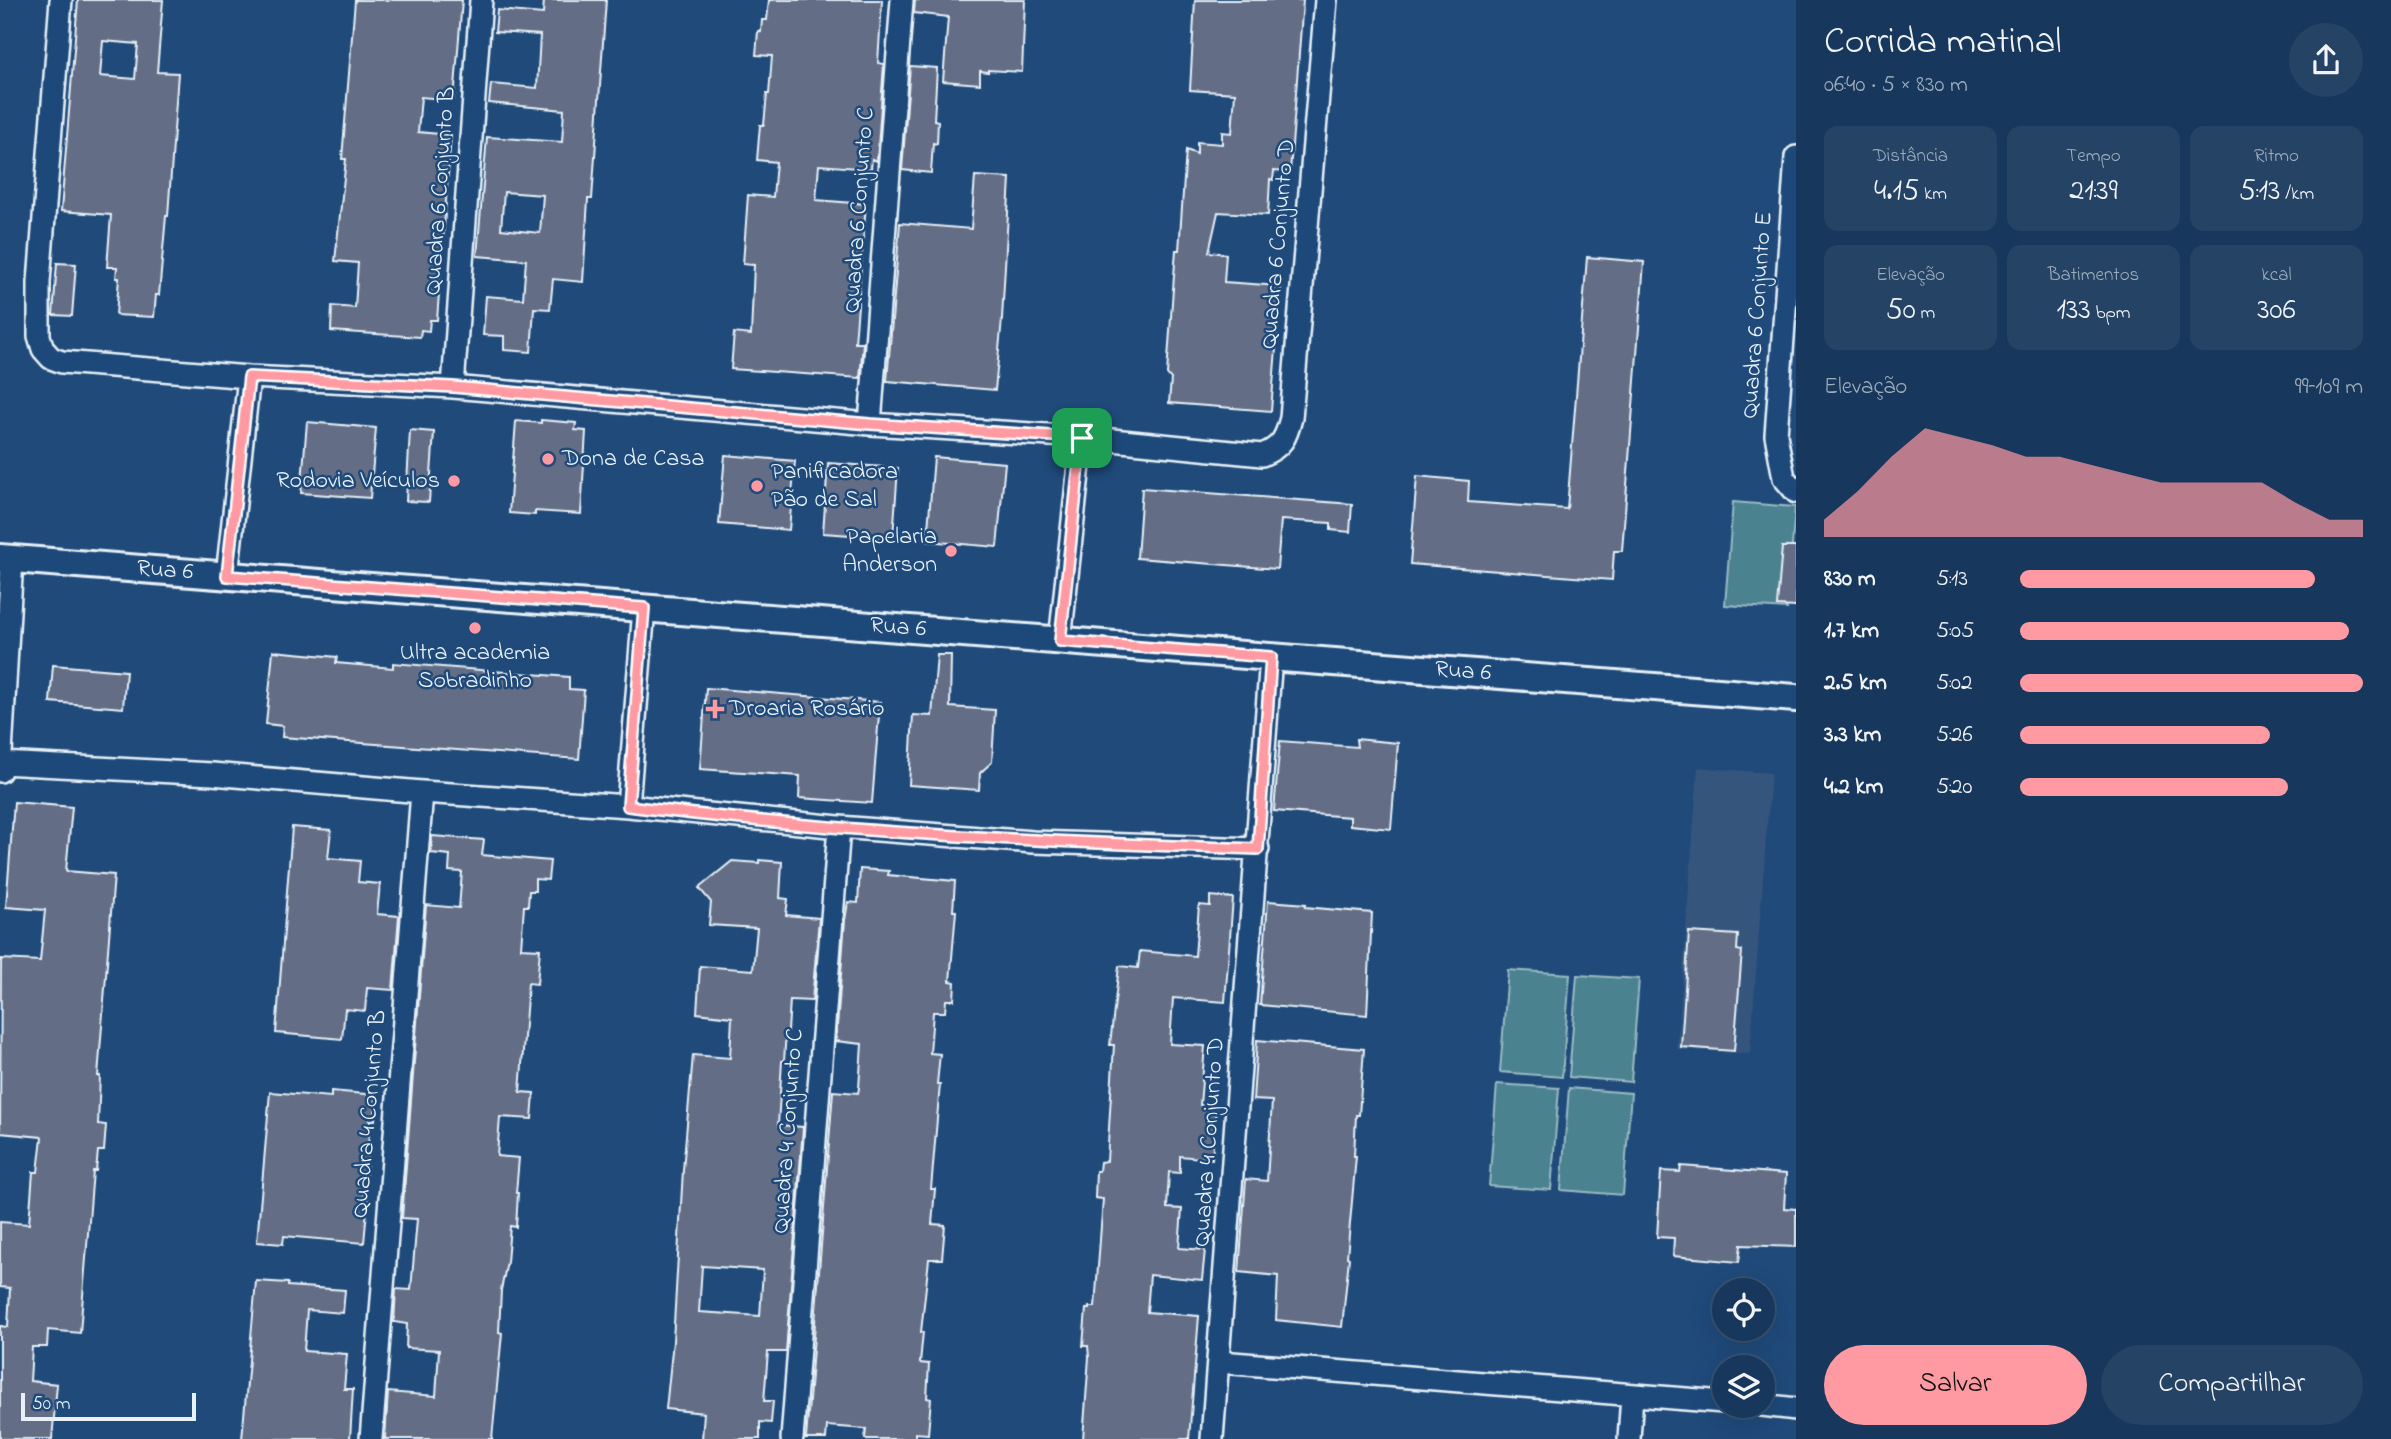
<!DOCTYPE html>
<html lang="pt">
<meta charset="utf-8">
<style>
:root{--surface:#17385c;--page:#244365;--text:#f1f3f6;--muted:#9eacbb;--line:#365272;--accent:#ff9aa2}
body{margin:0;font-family:"Indie Flower",sans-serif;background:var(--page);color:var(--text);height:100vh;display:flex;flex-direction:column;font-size:26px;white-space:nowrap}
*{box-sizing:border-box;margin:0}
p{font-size:23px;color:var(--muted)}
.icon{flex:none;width:38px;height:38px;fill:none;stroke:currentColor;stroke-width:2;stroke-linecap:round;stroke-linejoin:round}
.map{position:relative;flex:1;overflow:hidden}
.sheet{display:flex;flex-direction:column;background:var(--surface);width:595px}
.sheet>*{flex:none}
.tools{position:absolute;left:1712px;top:1278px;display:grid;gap:14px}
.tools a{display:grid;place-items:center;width:63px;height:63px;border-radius:50%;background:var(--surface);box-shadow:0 7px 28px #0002,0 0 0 2px var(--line);font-size:35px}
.scale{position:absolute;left:21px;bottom:18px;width:175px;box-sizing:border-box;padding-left:7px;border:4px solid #e8f1f8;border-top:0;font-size:19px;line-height:24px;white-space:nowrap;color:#e8f1f8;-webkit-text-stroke:5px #1f4a7a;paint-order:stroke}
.pin{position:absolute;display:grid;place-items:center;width:60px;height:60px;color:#fff;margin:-30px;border-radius:14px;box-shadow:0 4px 10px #0006}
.round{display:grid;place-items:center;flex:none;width:74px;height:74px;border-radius:37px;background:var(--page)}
.summary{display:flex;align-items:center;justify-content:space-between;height:119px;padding:0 28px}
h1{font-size:38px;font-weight:600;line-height:52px}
.metrics{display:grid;grid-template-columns:repeat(3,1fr);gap:10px;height:119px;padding:7px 28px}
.metrics div{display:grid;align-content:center;border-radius:14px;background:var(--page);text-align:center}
.metrics b{font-size:30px;font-weight:600}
.metrics small{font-size:19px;font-weight:400}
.metrics p{font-size:19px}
.chart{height:196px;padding:14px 28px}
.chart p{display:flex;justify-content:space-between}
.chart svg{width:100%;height:126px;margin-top:7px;fill:var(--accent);opacity:.7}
.primary-button{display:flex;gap:14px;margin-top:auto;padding:14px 28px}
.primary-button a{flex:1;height:80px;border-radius:42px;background:var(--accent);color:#111;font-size:28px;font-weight:600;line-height:80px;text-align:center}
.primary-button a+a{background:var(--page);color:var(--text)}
ul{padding:0 28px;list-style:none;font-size:23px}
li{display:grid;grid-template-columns:112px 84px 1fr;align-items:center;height:52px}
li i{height:18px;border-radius:9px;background:var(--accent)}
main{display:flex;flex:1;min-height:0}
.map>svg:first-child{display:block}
.built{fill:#34547d}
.green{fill:#4c828f;stroke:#9abac4;stroke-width:2}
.building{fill:#646d85;stroke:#e8f1f8;stroke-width:2;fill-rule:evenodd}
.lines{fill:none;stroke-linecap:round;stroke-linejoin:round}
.minor-casing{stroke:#e8f1f8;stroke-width:26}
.tertiary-casing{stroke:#e8f1f8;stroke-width:32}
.minor{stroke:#1f4a7a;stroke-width:21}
.tertiary{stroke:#1f4a7a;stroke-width:26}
.route-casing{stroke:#fff;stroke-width:14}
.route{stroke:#ff9aa2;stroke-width:9}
.poi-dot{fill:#ff9aa2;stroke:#1f4a7a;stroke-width:2.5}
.labels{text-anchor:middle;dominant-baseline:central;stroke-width:5;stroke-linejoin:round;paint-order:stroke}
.street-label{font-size:24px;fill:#e8f1f8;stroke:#1f4a7a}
.poi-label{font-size:24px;fill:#e8f1f8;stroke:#1f4a7a;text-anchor:start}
</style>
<main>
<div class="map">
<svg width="1796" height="1439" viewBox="0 0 1796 1439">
<rect width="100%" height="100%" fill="#1f4a7a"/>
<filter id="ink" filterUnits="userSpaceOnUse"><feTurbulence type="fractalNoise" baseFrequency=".0143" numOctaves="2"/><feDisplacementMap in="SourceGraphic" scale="14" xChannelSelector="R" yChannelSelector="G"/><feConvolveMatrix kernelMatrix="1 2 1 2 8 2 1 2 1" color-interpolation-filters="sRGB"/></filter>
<g filter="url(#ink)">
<path class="built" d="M1698 767 1771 773 1750 1054 1677 1049Z"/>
<path class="green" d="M1733 502 1795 507 1787 609 1725 605Z
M1508 970 1570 974 1562 1077 1500 1072Z
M1577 975 1639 979 1631 1082 1569 1077Z
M1497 1084 1559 1088 1551 1190 1489 1186Z
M1569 1088 1631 1093 1623 1195 1561 1190Z"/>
<path class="building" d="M78 0H163L157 72 178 73 168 216H166L159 295H156L154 317 116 315 119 278H116L117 267H107L111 215 61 211ZM103 41 138 44 135 79 100 76Z
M355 0H462L454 100 421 97 418 132 451 135 437 320H430L429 331 421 330 420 337 331 331 332 306 355 308 358 263 335 261 346 159H342Z
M544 0H606L592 199H588L583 282 553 279 550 309 534 308 531 352 504 350V336L483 335 486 296 523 299 526 260 477 256 487 137 562 142 564 110 489 103 491 84 537 88 540 35 495 32 497 10 543 14ZM504 192 543 195 540 233 501 229Z
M769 0H882L878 63 884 64 877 161 872 159 871 169 819 165 816 200 866 204 855 343H863L860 378 731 369 734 333 751 335 754 265 743 264 748 195 773 197 776 162 757 160 760 125H764L767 94H769L772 56 756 55 758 31 761 32 762 20H767Z
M915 0H1025L1022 72 988 70V72L980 71V84L943 81 948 17 914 13Z
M1195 0H1303L1290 172 1274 171 1273 180 1270 179 1268 215 1218 212 1209 252 1226 254 1224 282 1281 286 1271 411 1169 403 1171 379 1167 374 1172 302 1176 250H1179L1186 150 1197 154V142L1222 144V132L1232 133 1235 93 1190 90Z
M910 66 937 68 934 120 938 121 937 144 933 143 931 173 902 170Z
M975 176 1010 178 1002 319 995 390 887 381 900 223 971 229Z
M1587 257 1644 262 1622 551H1614L1612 580 1410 564 1417 476 1469 481 1468 502 1567 509Z
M57 263 76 264 72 316 53 315Z
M541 420 576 423 575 430 586 431 581 514 535 511V515L509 513 516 421 541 423Z
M307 422 376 428 370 498 301 493Z
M410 430 434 432 429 502 406 501Z
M725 455 795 461 789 530 719 524Z
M934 457 1005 463 997 547 927 541Z
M828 463 898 468 893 538 823 533Z
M1142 488 1352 504 1350 532 1331 530V523L1281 520 1277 569 1137 558Z
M1782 547H1796V607L1777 606Z
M273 651 337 657 336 663 393 668V663L569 677V689L584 690 579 759 282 737 283 726 266 724Z
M937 655H951L950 707 995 710 992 762 980 773 979 790 909 785 913 715 932 716Z
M53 665 126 671 123 708 50 702Z
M706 688 880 702 872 803 799 798 800 776 700 769Z
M1356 739 1398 743 1391 829 1350 825V817L1274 811 1280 741 1357 747Z
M14 802 72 807 66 871 114 875 98 1076H100L98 1124 106 1125 104 1151H98L96 1171H93L80 1333 48 1330 47 1347H32L30 1381 57 1384 52 1439H0V1326L8 1327 10 1288 0 1287V1222L29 1224 33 1172H38L42 1137 0 1133 1 959 40 961 45 910 6 907Z
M292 827 331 830 328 858 360 861 358 882 380 884 377 914 399 916 393 990 367 988 365 1011 345 1009 342 1039 276 1033Z
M432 836 484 840 482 855 550 861 548 880 535 879V891H529L528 906H524L521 948 540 949 537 984 528 983 520 1092 534 1093 532 1119 500 1117 497 1156 519 1158 516 1193H518L516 1227 510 1226 507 1262 501 1290 499 1332 502 1333 492 1439H385L388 1392 436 1396 439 1350 406 1348 407 1324 394 1322 396 1289 411 1290 417 1219 402 1218 426 905 459 908 462 872 449 871 450 855 431 853Z
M759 860 782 862 780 898 788 899 786 915 819 918 812 1001 790 1000 788 1031H786L784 1061H782L778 1125 803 1127 786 1352H768L764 1401H773L771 1423 760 1422V1439H702L704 1413 666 1409 673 1341 683 1170 693 1055 730 1058 732 1017 697 1013 700 966 753 970 757 928 709 925 711 902 699 888 732 861 759 863ZM702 1266 763 1270 760 1316 699 1312Z
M860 869 889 871 888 875 955 881 953 911H956L950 981 955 982 954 1000H946L945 1012H933L930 1053 940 1054 937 1084H940L931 1189H935L932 1224 945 1225 942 1259H929L921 1332H923L920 1363 929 1364 927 1398 931 1399 928 1434 915 1433V1439H865L866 1429 827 1426 826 1439H806L833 1091 858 1093 859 1088 862 1044 836 1041 845 920 848 902 858 903Z
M1210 896 1233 898 1225 1002 1173 998 1170 1044 1205 1046 1200 1105 1216 1107 1212 1159 1180 1156V1173L1169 1172 1167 1208 1182 1209 1179 1248 1205 1250 1202 1280 1150 1275 1147 1312 1199 1316 1189 1439H1083L1089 1357 1088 1346H1083L1086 1309H1089V1307H1095L1103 1199 1095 1198 1096 1171H1099L1100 1162 1107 1161 1114 1045H1110L1119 966 1138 968 1140 951 1195 956 1199 905 1210 906Z
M1268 901 1306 904 1305 907 1372 913 1367 1015 1260 1005Z
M1689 932 1738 935 1737 950 1742 951 1734 1051 1681 1047Z
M1257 1040 1364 1049 1359 1115H1356L1354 1156H1356L1347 1257 1349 1258 1342 1327 1276 1320 1278 1276 1239 1272 1246 1179 1267 1181 1272 1101 1253 1100Z
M331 1091 376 1095 375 1120H370L364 1198 368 1199 364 1243 284 1236 283 1244 257 1242 270 1092 331 1097Z
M1681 1166 1786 1174 1784 1208 1796 1209V1247L1741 1245 1739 1262 1673 1256 1674 1238 1657 1237 1661 1171 1680 1172Z
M256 1281 288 1283V1286L345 1290 343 1313 307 1310 304 1351 347 1354 344 1389H353L350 1439H242Z"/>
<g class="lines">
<g class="minor-casing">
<path id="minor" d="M61 0 39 282V336L43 349 51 358 62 362 249 377 453 387 870 424 1082 437 1262 455C1282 447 1286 438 1291 418L1326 0
M1796 157 1776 435 1784 478 1796 492
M453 387 481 0
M870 424 902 0
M227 576 249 377
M1060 641 1082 437
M1 763 212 774 422 792 628 806 839 827 1033 842 1258 849
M0 771 12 559
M628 806 644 608
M1220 1362 1724 1402
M1762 1405 1796 1409
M371 1439 422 792
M792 1439 839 827
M1212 1439 1271 657
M1629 1439 1632 1395"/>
</g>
<g class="tertiary-casing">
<path id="tertiary" d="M0 558 1796 698"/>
</g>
<use href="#minor" class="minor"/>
<use href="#tertiary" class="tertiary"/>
</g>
</g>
<g class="lines" filter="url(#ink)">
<g class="route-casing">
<path id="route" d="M249 377 453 387 870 424 1082 438 1060 641 1271 657 1258 849C1047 842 837 833 628 806L644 608 227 576Z"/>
</g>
<use href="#route" class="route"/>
</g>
<g class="poi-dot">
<circle cx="548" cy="459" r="7"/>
<circle cx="454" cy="481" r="7"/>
<circle cx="757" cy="486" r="7"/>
<circle cx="951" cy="551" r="7"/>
<circle cx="475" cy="628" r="7"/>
<path d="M711.5 698.5h7v7h7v7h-7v7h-7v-7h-7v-7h7z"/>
</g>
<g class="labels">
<g class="street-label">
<text transform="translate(441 191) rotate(-86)">Quadra 6 Conjunto B</text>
<text transform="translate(860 210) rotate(-86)">Quadra 6 Conjunto C</text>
<text transform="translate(1279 244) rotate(-85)">Quadra 6 Conjunto D</text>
<text transform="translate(1758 315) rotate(-86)">Quadra 6 Conjunto E</text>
<text transform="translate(165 571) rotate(4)">Rua 6</text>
<text transform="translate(898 628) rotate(4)">Rua 6</text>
<text transform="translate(1463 672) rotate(4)">Rua 6</text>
<text transform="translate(370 1114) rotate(-85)">Quadra 4 Conjunto B</text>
<text transform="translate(789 1131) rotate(-86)">Quadra 4 Conjunto C</text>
<text transform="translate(1210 1142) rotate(-86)">Quadra 4 Conjunto D</text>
</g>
<g class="poi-label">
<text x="562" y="459">Dona de Casa</text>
<text x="771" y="472">Panificadora<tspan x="771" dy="28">Pão de Sal</tspan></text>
<text x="440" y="481" text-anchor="end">Rodovia Veículos</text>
<text x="937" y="537" text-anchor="end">Papelaria<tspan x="937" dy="28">Anderson</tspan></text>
<text x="475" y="653" text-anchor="middle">Ultra academia<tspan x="475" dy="28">Sobradinho</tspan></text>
<text x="729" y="709">Droaria Rosário</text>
</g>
</g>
</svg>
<div class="tools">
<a><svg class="icon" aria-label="locate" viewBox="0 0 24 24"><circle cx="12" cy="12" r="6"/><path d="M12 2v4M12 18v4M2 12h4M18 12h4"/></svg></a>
<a><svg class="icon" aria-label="layers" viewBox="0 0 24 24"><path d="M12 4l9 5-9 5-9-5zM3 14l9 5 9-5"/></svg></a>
</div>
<div class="scale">50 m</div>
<div class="pin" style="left:1082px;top:438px;background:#1e9e55"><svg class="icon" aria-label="arrive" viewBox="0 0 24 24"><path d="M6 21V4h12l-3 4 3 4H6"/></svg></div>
</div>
<section class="sheet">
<div class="summary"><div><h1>Corrida matinal</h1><p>06:40 · 5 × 830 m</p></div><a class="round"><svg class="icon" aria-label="share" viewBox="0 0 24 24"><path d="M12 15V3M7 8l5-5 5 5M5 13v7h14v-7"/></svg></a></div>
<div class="metrics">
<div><p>Distância</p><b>4.15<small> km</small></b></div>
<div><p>Tempo</p><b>21:39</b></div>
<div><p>Ritmo</p><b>5:13<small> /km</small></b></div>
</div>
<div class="metrics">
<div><p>Elevação</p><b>50<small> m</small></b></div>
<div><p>Batimentos</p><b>133<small> bpm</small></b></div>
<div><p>kcal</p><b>306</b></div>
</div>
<div class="chart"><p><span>Elevação</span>99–109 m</p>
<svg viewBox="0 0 160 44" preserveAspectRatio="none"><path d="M0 44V38L10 28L20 16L30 6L40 9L50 12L60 16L70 16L80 19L90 22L100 25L110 25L120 25L130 25L140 32L150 38L160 38V44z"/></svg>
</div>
<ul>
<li><b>830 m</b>5:13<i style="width:86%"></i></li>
<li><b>1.7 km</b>5:05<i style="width:96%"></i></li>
<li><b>2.5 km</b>5:02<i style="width:100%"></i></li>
<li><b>3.3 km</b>5:26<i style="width:73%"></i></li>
<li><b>4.2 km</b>5:20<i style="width:78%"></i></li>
</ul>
<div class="primary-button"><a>Salvar</a><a>Compartilhar</a></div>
</section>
</main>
